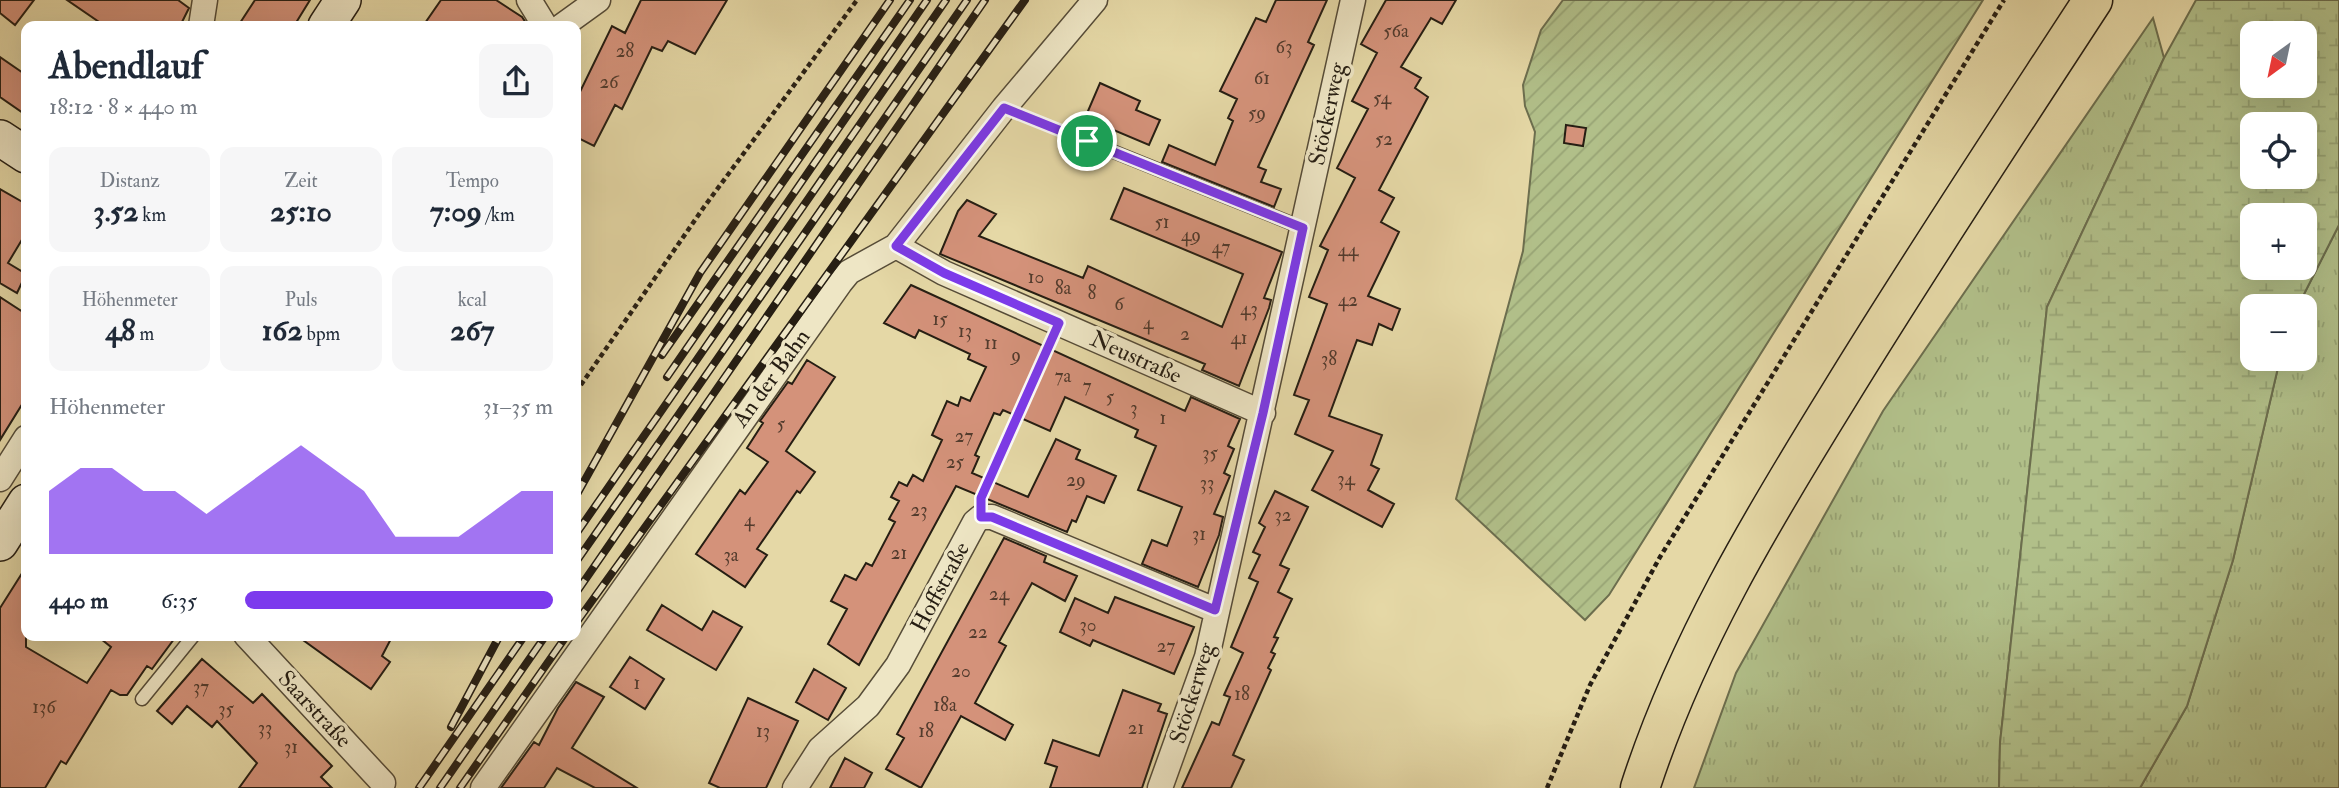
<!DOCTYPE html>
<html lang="de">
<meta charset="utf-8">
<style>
:root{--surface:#fff;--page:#f6f6f7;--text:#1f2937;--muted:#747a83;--accent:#7c3aed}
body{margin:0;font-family:"IM FELL Double Pica",serif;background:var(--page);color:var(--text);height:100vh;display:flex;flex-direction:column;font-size:26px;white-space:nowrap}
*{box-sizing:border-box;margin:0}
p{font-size:23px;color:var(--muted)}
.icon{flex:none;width:38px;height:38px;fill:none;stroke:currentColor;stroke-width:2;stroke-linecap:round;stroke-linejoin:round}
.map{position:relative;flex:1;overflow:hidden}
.side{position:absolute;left:21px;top:21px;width:560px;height:620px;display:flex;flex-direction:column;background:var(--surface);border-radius:14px;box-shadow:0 7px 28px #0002}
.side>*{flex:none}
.needle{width:46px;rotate:213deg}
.fabs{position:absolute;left:2240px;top:21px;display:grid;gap:14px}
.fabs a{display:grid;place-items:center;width:77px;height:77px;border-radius:14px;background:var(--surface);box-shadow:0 7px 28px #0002;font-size:35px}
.pin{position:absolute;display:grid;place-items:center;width:60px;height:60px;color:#fff;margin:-30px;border:4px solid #fff;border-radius:50%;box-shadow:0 2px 7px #0007}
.round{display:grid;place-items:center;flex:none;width:74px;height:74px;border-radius:14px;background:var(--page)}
.headline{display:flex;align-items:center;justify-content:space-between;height:119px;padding:0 28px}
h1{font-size:38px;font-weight:800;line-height:52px}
.metrics{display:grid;grid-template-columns:repeat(3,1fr);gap:10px;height:119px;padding:7px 28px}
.metrics div{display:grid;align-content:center;border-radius:14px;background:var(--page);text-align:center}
.metrics b{font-size:30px;font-weight:800}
.metrics small{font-size:19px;font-weight:400}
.metrics p{font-size:19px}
.chart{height:196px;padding:14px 28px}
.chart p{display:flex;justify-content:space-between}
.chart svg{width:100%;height:126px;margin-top:7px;fill:var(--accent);opacity:.7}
ul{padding:0 28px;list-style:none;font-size:23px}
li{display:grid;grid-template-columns:112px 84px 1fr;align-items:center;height:52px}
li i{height:18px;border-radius:9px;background:var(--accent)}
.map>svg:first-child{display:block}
.grass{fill:url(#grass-tufts);stroke:#6c6e4e;stroke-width:2}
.wetland{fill:url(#wetland-marsh);stroke:#6c6e4e;stroke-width:2;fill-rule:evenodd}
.garden{fill:url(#garden-furrows);stroke:#6c6e4e;stroke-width:2}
.building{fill:#d4927a;stroke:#261e13;stroke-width:2}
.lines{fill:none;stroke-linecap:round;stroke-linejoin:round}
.service-casing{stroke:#564c38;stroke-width:15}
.minor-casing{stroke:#564c38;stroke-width:27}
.secondary-casing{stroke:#261e13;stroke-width:38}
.trunk-casing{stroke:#261e13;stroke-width:41}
.path{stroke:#261e13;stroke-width:4.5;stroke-dasharray:5 3.5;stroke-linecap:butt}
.service{stroke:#eee6c5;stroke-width:12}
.minor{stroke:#eee6c5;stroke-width:24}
.secondary{stroke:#eee6c5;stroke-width:35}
.trunk{stroke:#e5d8a6;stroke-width:38}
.rail-casing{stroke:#261e13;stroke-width:8}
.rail{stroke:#eee6c5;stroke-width:5;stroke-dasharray:16;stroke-linecap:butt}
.route-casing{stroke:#fff;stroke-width:14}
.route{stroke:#7c3aed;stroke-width:9}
.labels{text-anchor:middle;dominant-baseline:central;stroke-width:7;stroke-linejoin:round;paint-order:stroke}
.number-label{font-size:19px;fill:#523b2d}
.street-label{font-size:23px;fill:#261e13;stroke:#eee6c5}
</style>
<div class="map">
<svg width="2339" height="788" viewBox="0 0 2339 788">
<defs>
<pattern id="grass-tufts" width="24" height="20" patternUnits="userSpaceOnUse" patternTransform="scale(1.75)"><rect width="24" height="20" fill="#b1bf89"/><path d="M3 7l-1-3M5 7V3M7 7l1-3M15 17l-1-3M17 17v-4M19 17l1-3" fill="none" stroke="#98a475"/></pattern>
<pattern id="wetland-marsh" width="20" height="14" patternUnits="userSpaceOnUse" patternTransform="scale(1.75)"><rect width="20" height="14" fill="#b1bf89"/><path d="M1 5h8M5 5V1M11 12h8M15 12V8" fill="none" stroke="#98a475"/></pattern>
<pattern id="garden-furrows" width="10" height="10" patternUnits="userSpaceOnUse" patternTransform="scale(1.75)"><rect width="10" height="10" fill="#b1bf89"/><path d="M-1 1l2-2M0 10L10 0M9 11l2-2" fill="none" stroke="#98a475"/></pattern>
</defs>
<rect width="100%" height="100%" fill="#e5d8a6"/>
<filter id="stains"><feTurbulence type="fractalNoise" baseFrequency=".00286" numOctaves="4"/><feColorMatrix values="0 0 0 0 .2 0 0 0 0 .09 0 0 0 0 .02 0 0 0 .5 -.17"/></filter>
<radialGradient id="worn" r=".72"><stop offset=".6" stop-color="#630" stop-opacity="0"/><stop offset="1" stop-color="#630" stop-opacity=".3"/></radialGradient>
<path class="grass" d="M2153 18 2164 58 2047 307 2000 743 1999 788H1694L1736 673 1883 411Z
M2339 225V788H2140L2187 706 2233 560 2280 359H2305V306H2298Z"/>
<path class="wetland" d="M2196 0H2339V225L2298 306H2252V359H2280L2233 560 2187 706 2140 788H1999L2000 743 2047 307 2164 58ZM2252 33H2305V86H2252ZM2252 124H2305V177H2252ZM2252 215H2305V268H2252Z"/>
<path class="garden" d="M1563 0H1983L1609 595 1585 620 1456 499 1523 251 1535 132 1525 106 1523 85 1541 30Z"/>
<path class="building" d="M0 0H34L15 25 0 13Z
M67 0H178L189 8 180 26H105Z
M255 0H310L294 26H238Z
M441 0H496L522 17 528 26H423Z
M641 0H727L695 54 668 41 662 51 652 47 622 109 615 105 594 146 576 137V100L612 26 625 33Z
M1276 0H1327L1308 42 1314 45 1258 167 1266 170 1261 182 1281 189 1274 207 1162 162 1169 145 1215 165 1233 121 1228 118 1237 99 1220 91 1256 18 1266 22Z
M1386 0H1456L1442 24 1431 18 1401 67 1421 78 1415 88 1428 97 1379 190 1394 198 1381 222 1399 232 1368 296 1400 309 1392 330 1379 324 1372 345 1357 340 1329 416 1382 435 1371 465 1379 469 1368 490 1394 504 1382 527 1312 490 1333 451 1295 434 1309 400 1294 395 1327 304 1309 297 1328 250 1320 246 1355 178 1337 168 1368 109 1352 101 1377 53 1361 44Z
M0 57 26 75V115L0 97Z
M1100 83 1140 101 1136 110 1160 120 1149 145 1085 118Z
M1566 125 1586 128 1583 146 1564 143Z
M1124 188 1282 252 1264 298 1271 300 1269 308 1239 386 1202 370 1205 364 940 254 958 211 967 200 996 214 979 236 1083 278 1088 266 1222 327 1243 274 1111 219Z
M0 189 26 204V233L8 263 26 274 17 293 0 283Z
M911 285 1185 411 1191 397 1240 419 1228 446 1234 449 1224 473 1230 476 1214 514 1223 517 1219 535 1198 587 1142 564 1152 540 1167 546 1182 507 1138 490 1156 446 1135 437 1138 430 1065 397 1050 431 1003 410 1000 415 994 413 975 455 979 457 972 473 1028 497 1056 439 1080 450 1076 459 1116 476 1104 503 1087 496 1076 522 1072 520 1067 532 956 486 859 665 828 644 847 609 831 601 845 575 856 580 866 563 872 566 895 522 889 519 899 501 891 497 899 482 907 486 913 475 923 481 942 440 932 435 947 401 958 406 961 397 970 401 986 367 968 359 970 354 919 330 915 338 884 323Z
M0 297 26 314V398L0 440Z
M807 360 835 377 786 451 815 472 800 493 797 491 757 549 767 555 745 587 696 554 740 490 745 494 768 462 747 448 763 423 760 421 788 382 792 384Z
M1275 491 1308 507 1280 565 1289 569 1278 592 1292 599 1274 637 1278 638 1271 652 1275 654 1268 668 1271 670 1233 755 1244 760 1231 788H1182L1212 722 1219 725 1230 697 1224 695 1243 653 1231 647 1258 582 1249 578 1260 555 1253 552 1265 527 1259 523Z
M1004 538 1046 556 1044 562 1077 576 1065 601 1032 583 999 642 1006 646 975 703 1013 725 1005 740 961 716 921 788 886 769 904 738 897 734Z
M26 567V647L87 683 111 647 96 635H177L152 669 147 666 127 695H120L111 690 66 764 61 761 45 788H0V608Z
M1115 597 1194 627 1174 674 1093 640 1090 646 1060 632 1075 598 1108 613Z
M662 605 702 630 713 611 742 627 716 670 647 630Z
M296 635H393L382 656 390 662 371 689Z
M630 657 664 679 645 709 610 687Z
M202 659 253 703 262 694 332 766 321 777 332 788H239L257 763 217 721 212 727 187 706 172 724 157 711Z
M814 669 846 688 828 720 796 702Z
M576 682 604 697 572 748 637 788H595L557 768 544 788H501L534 742 539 745 558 708Z
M1123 690 1161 704 1158 711 1167 714 1142 788H1050L1057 767 1045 763 1053 740 1099 756Z
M748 698 798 721 766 788H720L709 783Z
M845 758 872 773 864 788H830Z"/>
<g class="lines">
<g class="service-casing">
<path id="service" d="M1087 141 1303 228
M142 699 194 635"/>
</g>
<g class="minor-casing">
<path id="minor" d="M529 0 545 26
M201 26 205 0
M562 26 598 0
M896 246 944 273 1263 413
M0 479 26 438
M246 635 383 783
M483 788 840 283 849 272 896 246 1004 108 1095 0
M795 788 820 749 868 706 898 665 975 522 981 517H992L1215 610
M1160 788 1207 657 1353 0"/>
</g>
<g class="secondary-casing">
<path id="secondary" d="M326 26 343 0
M0 138 26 155
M0 543 26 502"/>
</g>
<g class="trunk-casing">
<path id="trunk" d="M1640 788C1686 646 1760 523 1838 397 1920 263 2007 132 2093 0"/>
</g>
<path class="path" d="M1026 117 1073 136
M576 392 704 207 857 0
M982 496 1050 344
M1547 788 1590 685 1660 557 2004 0"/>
<use href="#service" class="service"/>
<use href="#minor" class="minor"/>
<use href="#secondary" class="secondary"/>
<use href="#trunk" class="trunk"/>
<g class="rail-casing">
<path id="rail" d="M662 355 910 0
M667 377 927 0
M576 496 700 273 890 0
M576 534 946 0
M576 562 967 0
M576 593 985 0
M576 623 1025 0
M451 727 500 635
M419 788 525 635
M440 788 546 635
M460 788 567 635"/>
</g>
<use href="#rail" class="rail"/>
</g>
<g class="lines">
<g class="route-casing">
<path id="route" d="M1004 108 1303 228 1263 413 1215 610 992 517H981V498L1059 323 944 273 896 246Z"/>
</g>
<use href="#route" class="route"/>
</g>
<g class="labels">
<g class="number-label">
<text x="1396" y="31">56a</text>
<text x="1284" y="47">63</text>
<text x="625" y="51">28</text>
<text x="1262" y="78">61</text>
<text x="609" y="82">26</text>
<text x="1382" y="98">54</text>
<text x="1257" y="113">59</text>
<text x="1384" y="139">52</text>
<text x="1162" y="222">51</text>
<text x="1191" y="235">49</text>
<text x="1221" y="247">47</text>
<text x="1348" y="250">44</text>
<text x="1036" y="277">10</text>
<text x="1063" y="288">8a</text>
<text x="1092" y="293">8</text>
<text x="1348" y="300">42</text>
<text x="1119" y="304">6</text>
<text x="1249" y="309">43</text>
<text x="940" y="319">15</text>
<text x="1148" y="323">4</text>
<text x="965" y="331">13</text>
<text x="1185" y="334">2</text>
<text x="1239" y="338">41</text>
<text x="991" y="343">11</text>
<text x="1016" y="355">9</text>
<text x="1329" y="359">38</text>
<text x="1063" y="376">7a</text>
<text x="1087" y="386">7</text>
<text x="1110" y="397">5</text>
<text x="1134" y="408">3</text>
<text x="1163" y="418">1</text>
<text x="781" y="424">5</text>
<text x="964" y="436">27</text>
<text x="1210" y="453">35</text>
<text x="955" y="462">25</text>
<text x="1346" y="479">34</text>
<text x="1076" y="480">29</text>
<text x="1207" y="483">33</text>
<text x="919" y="510">23</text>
<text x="1283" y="515">32</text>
<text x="749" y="520">4</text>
<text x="1199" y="534">31</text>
<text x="899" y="553">21</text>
<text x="731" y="555">3a</text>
<text x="999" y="594">24</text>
<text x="1088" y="625">30</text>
<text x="978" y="632">22</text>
<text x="1166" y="646">27</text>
<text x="961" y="671">20</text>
<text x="637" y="683">1</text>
<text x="201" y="687">37</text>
<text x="1242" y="694">18</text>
<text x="945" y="705">18a</text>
<text x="44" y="707">136</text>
<text x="226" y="709">35</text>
<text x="265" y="728">33</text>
<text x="1136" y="728">21</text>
<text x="763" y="731">13</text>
<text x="926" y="731">18</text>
<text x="291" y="747">31</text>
</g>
<g class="street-label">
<text transform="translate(1327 114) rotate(-78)">Stöckerweg</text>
<text transform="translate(1136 357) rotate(24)">Neustraße</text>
<text transform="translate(771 378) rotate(-54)">An der Bahn</text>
<text transform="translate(940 587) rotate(-62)">Hoffstraße</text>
<text transform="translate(1192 693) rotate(-73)">Stöckerweg</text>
<text transform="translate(315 709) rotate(47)">Saarstraße</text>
</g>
</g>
<rect width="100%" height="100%" filter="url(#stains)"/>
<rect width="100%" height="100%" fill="url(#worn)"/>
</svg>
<div class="fabs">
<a><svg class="needle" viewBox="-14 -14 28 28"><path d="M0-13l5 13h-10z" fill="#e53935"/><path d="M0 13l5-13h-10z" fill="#747a83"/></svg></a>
<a><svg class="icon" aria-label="locate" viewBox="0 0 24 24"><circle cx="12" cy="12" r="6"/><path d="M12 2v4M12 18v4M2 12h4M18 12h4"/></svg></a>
<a>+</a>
<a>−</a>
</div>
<div class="pin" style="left:1087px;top:141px;background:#1e9e55"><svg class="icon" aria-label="arrive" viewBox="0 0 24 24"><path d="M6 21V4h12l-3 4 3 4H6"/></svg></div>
<section class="side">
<div class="headline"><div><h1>Abendlauf</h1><p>18:12 · 8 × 440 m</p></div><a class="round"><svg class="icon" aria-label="share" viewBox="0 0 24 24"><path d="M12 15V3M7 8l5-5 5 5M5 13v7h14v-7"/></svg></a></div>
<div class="metrics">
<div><p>Distanz</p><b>3.52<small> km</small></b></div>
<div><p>Zeit</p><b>25:10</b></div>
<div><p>Tempo</p><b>7:09<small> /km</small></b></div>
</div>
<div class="metrics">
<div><p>Höhenmeter</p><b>48<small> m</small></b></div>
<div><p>Puls</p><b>162<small> bpm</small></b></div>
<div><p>kcal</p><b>267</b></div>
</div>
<div class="chart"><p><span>Höhenmeter</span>31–35 m</p>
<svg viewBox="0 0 160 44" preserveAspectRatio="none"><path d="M0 44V22L10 14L20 14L30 22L40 22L50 30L60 22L70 14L80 6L90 14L100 22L110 38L120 38L130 38L140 30L150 22L160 22V44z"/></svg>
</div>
<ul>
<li><b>440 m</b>6:35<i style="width:100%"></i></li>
</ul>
</section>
</div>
